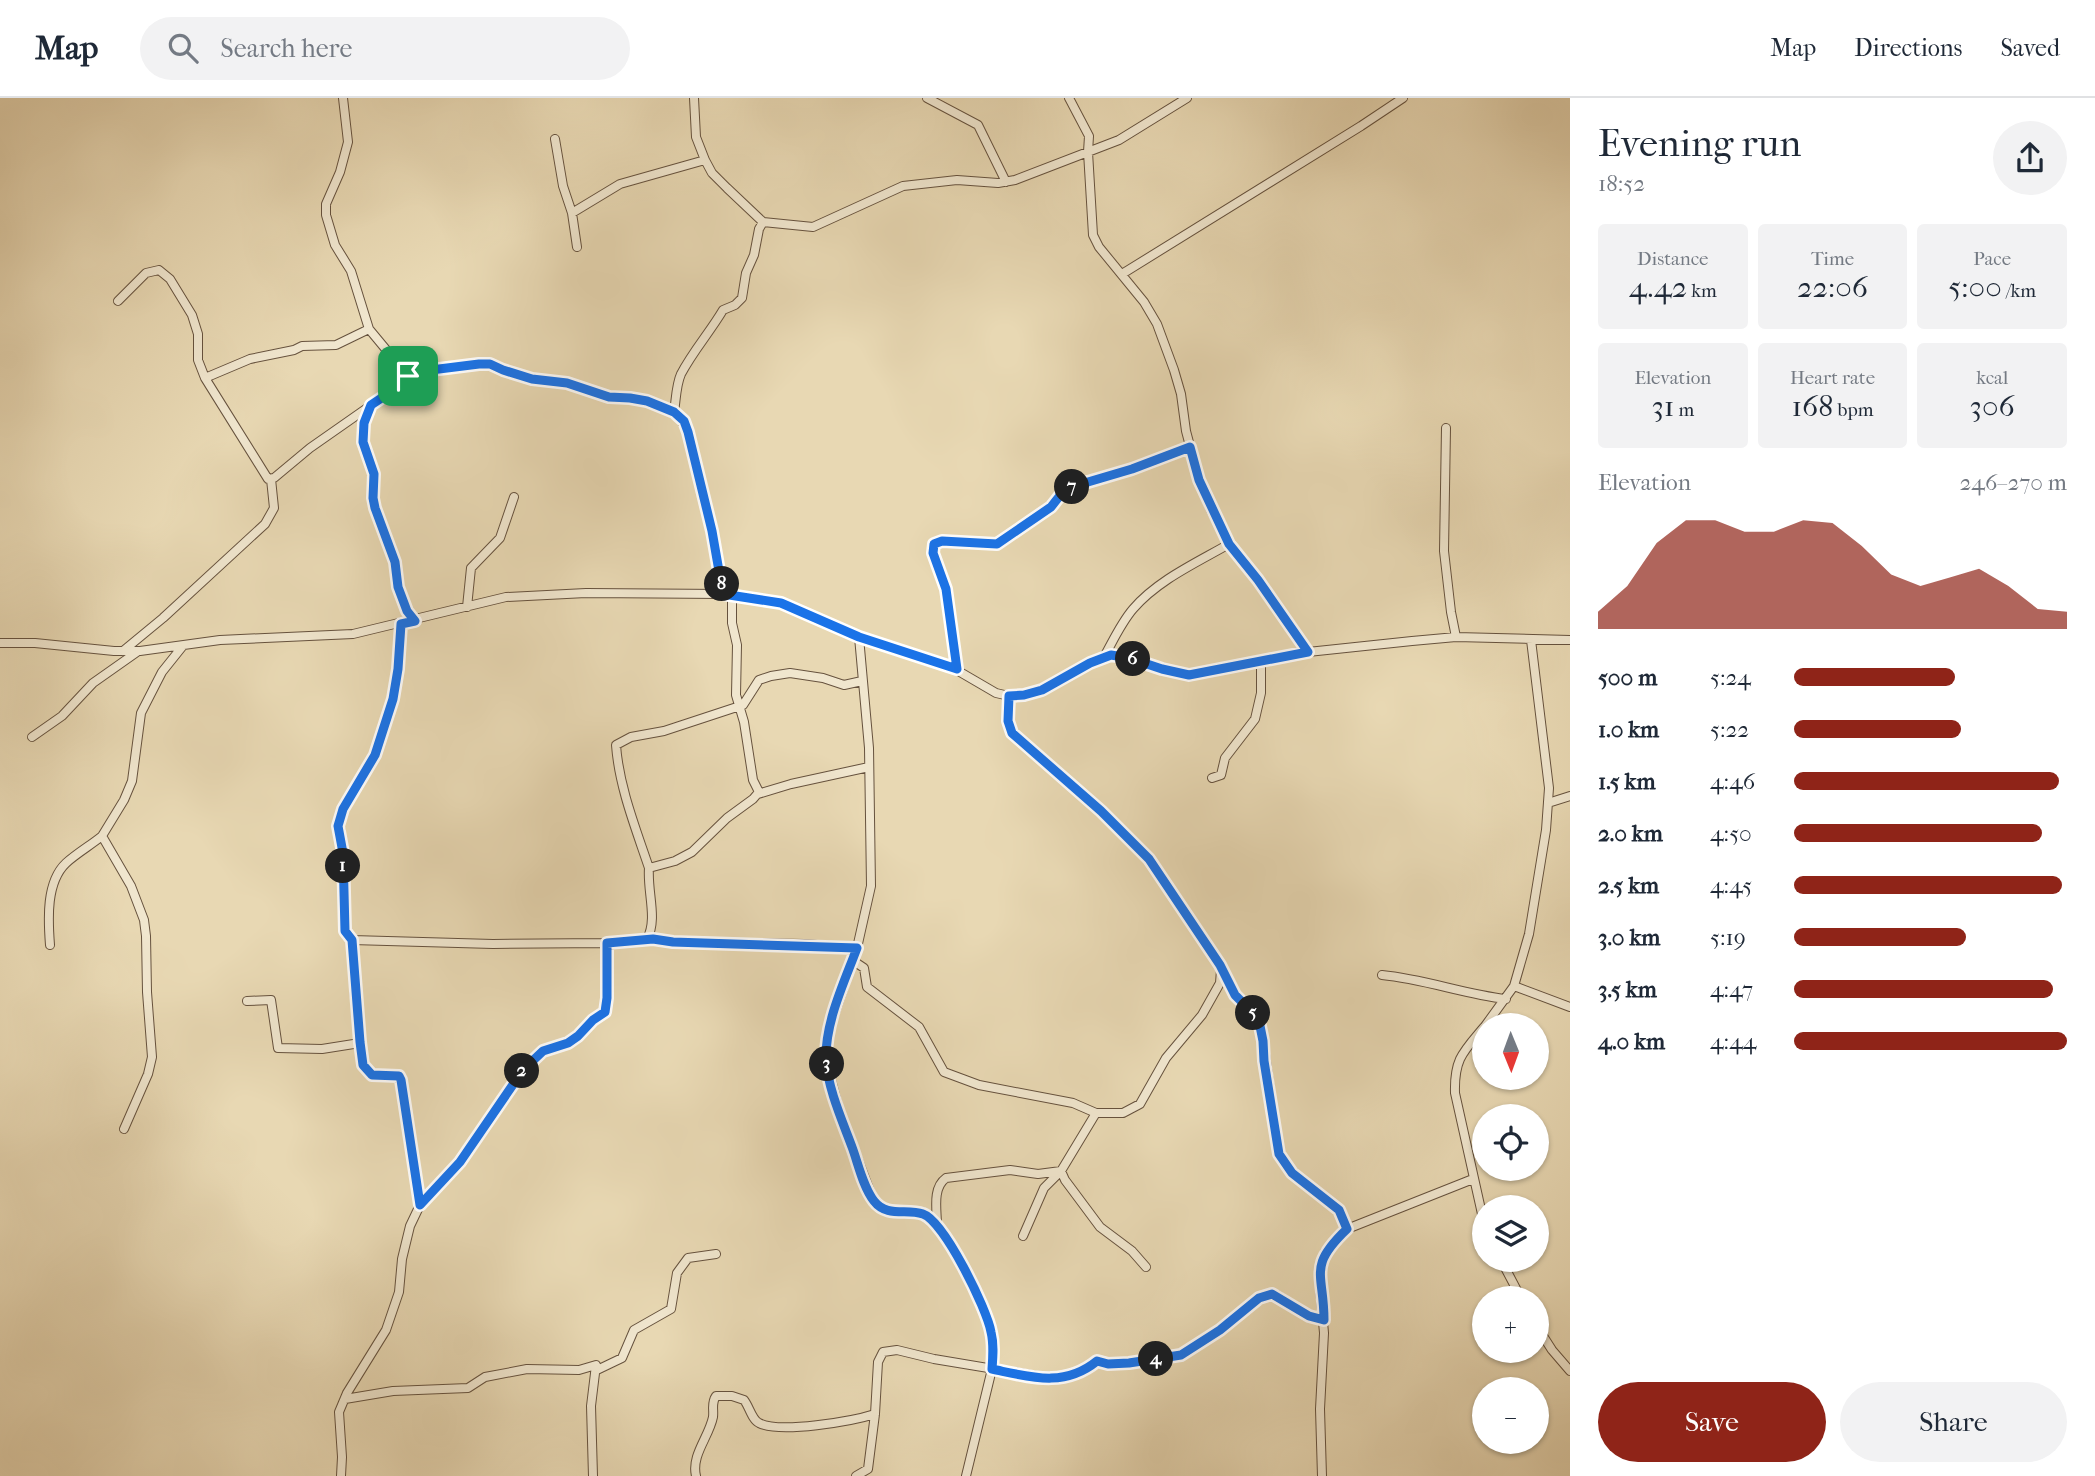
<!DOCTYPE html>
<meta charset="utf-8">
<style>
:root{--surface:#fff;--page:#f2f2f3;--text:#1f2937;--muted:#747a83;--line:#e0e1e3;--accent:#8f2418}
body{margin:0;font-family:"IM FELL French Canon",serif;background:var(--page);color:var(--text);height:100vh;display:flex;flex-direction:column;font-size:26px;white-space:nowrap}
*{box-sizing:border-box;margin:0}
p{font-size:23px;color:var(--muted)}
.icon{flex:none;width:38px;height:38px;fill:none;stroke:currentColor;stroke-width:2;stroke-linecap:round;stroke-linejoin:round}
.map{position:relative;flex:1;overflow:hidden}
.sheet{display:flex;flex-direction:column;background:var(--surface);width:525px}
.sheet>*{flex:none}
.needle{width:46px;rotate:179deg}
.controls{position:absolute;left:1472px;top:915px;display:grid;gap:14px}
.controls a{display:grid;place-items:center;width:77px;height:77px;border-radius:50%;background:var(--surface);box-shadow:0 2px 5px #0004;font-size:35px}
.pin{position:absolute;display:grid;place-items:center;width:60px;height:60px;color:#fff;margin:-30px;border-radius:14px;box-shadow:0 4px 10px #0006}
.km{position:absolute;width:35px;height:35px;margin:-18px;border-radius:50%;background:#222;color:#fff;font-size:19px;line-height:35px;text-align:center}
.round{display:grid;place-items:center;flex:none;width:74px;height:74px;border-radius:37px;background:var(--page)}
.summary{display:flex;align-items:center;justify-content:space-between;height:119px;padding:0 28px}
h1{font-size:38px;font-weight:600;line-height:52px}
.metrics{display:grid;grid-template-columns:repeat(3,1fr);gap:10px;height:119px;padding:7px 28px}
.metrics div{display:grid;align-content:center;border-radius:7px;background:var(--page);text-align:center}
.metrics b{font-size:30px;font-weight:600}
.metrics small{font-size:19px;font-weight:400}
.metrics p{font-size:19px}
.chart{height:196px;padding:14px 28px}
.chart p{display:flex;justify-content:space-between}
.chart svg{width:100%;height:126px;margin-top:7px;fill:var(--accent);opacity:.7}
.button{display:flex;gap:14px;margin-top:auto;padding:14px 28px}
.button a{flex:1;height:80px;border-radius:42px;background:var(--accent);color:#fff;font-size:28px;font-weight:600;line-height:80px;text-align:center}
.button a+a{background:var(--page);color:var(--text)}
ul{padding:0 28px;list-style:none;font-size:23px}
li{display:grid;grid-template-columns:112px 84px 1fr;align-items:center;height:52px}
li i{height:18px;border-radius:9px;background:var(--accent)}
header{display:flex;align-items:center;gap:42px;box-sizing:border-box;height:98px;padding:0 35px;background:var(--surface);border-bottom:2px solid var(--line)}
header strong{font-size:33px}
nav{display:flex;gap:38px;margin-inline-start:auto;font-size:24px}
.search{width:490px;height:63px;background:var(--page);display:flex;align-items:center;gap:18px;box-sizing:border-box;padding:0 24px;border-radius:38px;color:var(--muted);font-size:26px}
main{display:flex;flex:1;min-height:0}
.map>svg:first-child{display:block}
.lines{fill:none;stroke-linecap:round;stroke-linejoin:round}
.minor-casing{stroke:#66523e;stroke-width:10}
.minor{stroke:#f0e6ce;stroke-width:8}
.route-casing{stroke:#fff;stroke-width:14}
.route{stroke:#1a73e8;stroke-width:9}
</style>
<header>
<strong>Map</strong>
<div class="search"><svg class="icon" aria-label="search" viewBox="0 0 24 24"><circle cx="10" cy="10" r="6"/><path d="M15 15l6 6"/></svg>Search here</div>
<nav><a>Map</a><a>Directions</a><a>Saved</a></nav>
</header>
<main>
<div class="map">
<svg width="1570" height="1378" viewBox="0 0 1570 1378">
<rect width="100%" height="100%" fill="#e8d8b3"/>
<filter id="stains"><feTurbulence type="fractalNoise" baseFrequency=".00286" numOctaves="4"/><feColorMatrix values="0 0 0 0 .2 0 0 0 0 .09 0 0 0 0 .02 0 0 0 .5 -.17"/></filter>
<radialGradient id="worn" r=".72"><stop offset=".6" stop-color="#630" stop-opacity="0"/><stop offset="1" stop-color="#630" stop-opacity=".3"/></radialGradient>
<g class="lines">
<g class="minor-casing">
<path id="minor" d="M343 0 348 44 340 74 326 106V117L335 147 351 173 369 231 408 278
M694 0 696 39 705 62 712 75 727 90 763 124 813 129 903 88 957 82 998 85 1015 82 1119 42 1187 0
M927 0 978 27 1006 84
M1069 0 1089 38 1088 54 1093 137 1099 149 1144 204 1157 226 1174 272 1181 296 1186 333 1199 382 1211 412 1229 446 1291 527 1308 554
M555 41 563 88 572 115 577 149
M572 115 620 86 705 62
M1122 176 1361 28 1403 0
M118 203 146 175 159 172 170 181 192 217 198 236V262L205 280 268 381 274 380 310 350 370 308
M205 280 250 261 294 252 302 248 336 247 369 231
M674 314C676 302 676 287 681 276 693 253 710 234 723 212L735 207 742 200 746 175 754 157 759 131 763 124
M1446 330 1444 453 1451 514 1456 539
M467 509 471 470 500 440 514 399
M415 523 407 513 398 489 395 464 375 410 373 400 374 376 363 344 364 325 371 307 398 289 408 278 431 272 479 266H490L503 272 532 280 567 285 615 300H630L647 303 679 318 688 334 712 433 724 496
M859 539 869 650 871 788 857 850 833 920 827 942 826 963 839 1012 874 1104 890 1113 922 1115 931 1119 958 1159 983 1207 991 1232 992 1271 966 1378
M0 545H35L114 553H140L220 542 353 536 506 499 586 495 724 496 781 504 859 539 948 567 996 595 1009 598 1024 597 1042 592 1090 565 1111 557 1128 560 1162 571 1189 577 1308 554 1412 543 1456 539 1570 542
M123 553 163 520 265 426 274 410 271 381
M1104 559C1113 543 1121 525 1133 511 1158 482 1196 465 1229 446
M956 571 946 491 933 455 934 446 942 444 997 446 1051 409 1062 395 1071 389 1131 371 1190 349
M1009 598 1008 623 1012 635 1101 713 1149 761 1220 867 1235 897 1254 916 1260 928 1263 942 1279 1056 1292 1075 1339 1112 1347 1131
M32 639 62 618 93 585 137 554
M1212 680 1221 677 1225 660 1255 621 1261 595V564
M758 696 791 686 869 669
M1548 705 1570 698
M649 770C636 731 619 689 616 647L631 639 664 633 743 607 759 582 771 578 790 575 823 580 844 587 862 583
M647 841C658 821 647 794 649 770L675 763 692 754 727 720 753 701 759 694 753 682 744 624 736 597 737 547 732 525V498
M352 842 493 846 607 845 653 841 672 844 804 846 857 850
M50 847C48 821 46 784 66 765 77 755 91 747 102 738
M852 862 864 870 867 889 919 929 944 974 979 987 1073 1005 1096 1015H1123L1140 1006 1166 960 1202 917 1220 885 1221 872
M1382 877C1424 881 1464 896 1506 901
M1514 888 1570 909
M247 903 271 902 278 950 322 951 360 945
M1485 928 1514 888 1529 836 1546 732 1549 690 1531 542
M1484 929C1463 954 1454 961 1455 995L1484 1125
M124 1031 148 976 152 959 147 894 146 838 144 822 131 788 102 738 124 702 132 683 141 615 162 574 182 549
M420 1107 460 1064 524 972 543 953 568 945 578 938 593 922 605 914 608 884 607 845
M937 1127C937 1112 932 1090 946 1080L1010 1072 1038 1076 1061 1073 1065 1082 1100 1129 1132 1153 1146 1169
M1023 1138 1044 1090 1061 1073 1096 1015
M1501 1162 1521 1200
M1536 1227 1552 1252 1570 1273
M597 1272 622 1260 634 1232 671 1211 677 1175 688 1160 716 1156
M345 1301 393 1293 468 1290 485 1279 527 1271 579 1272 596 1267 591 1308 593 1378
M341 1378 342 1359 339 1314 347 1295 386 1232 399 1194 402 1161 410 1128 420 1107 399 978 372 977 363 967 355 900 352 842 347 838 345 833 343 755 339 721 375 657 392 601 398 571 401 526
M696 1378C691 1357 709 1339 713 1319 714 1311 711 1305 716 1298H732L744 1302C749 1308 752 1322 759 1325 780 1336 853 1323 875 1316
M856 1378 868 1371 875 1316 878 1264 883 1254 897 1252 934 1261 1054 1281 1072 1278 1097 1263 1107 1266 1129 1265 1181 1257 1220 1232 1259 1200 1266 1197H1277L1309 1218 1324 1222
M1322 1378 1320 1311 1324 1235 1320 1190V1170L1325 1154 1347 1131 1473 1081"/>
</g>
<use href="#minor" class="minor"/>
</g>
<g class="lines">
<g class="route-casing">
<path id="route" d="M479 266H490L503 272 532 281 567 285 609 299 630 300 647 303 674 314 684 323 688 334 712 433 723 496 781 505 859 539 957 571 946 491 933 455 934 446 942 443 997 446 1051 409 1062 395 1071 389 1132 371 1190 349 1199 382 1229 446 1258 482 1308 554 1189 577 1162 571 1129 560 1111 557 1090 565 1042 592 1024 597 1009 598 1008 623 1012 635 1101 713 1149 761 1220 867 1235 897 1254 916 1260 928 1263 943 1264 963 1279 1056 1292 1075 1339 1112 1347 1131C1307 1169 1324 1175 1324 1222L1309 1218 1272 1196 1259 1200 1220 1232 1181 1257 1129 1265 1108 1266 1097 1263C1064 1290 1030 1279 992 1271 993 1258 994 1246 991 1234 987 1211 944 1123 923 1116 907 1110 887 1120 874 1103 863 1089 858 1065 852 1049 842 1022 828 991 826 962 825 924 844 885 857 850L673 844 653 841 607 845V900L605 914 593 922 578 938 568 945 543 953 523 972 460 1064 420 1107 401 982 399 978 372 977 363 967 360 944 352 842 345 833 343 755 338 728 343 711 375 657 393 601 398 571 401 526 415 523 407 513 398 489 395 464 375 410 373 400 374 376 363 344 364 325 371 307 398 289 408 278 431 272Z"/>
</g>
<use href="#route" class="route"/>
</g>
<rect width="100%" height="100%" filter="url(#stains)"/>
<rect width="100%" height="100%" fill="url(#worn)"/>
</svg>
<div class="controls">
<a><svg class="needle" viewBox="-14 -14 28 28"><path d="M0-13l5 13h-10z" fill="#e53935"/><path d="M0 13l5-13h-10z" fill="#747a83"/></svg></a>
<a><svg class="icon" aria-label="locate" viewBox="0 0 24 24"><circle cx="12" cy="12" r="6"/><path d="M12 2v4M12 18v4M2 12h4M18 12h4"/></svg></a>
<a><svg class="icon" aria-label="layers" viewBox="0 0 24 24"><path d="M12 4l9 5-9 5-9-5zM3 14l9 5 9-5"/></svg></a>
<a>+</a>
<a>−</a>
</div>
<div class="pin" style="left:408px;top:278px;background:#1e9e55"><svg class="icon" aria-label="arrive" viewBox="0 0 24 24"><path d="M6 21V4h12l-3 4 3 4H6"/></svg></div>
<b class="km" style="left:343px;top:768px">1</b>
<b class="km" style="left:522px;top:973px">2</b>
<b class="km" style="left:827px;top:966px">3</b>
<b class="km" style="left:1156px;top:1261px">4</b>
<b class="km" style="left:1253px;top:915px">5</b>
<b class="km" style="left:1133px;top:561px">6</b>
<b class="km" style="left:1072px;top:389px">7</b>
<b class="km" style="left:722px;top:486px">8</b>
</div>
<section class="sheet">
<div class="summary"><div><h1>Evening run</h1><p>18:52</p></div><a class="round"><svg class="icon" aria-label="share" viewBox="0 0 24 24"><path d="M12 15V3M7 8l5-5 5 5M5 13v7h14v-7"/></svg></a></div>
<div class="metrics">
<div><p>Distance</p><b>4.42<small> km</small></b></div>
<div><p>Time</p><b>22:06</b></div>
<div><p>Pace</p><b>5:00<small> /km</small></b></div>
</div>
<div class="metrics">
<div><p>Elevation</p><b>31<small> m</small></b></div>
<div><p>Heart rate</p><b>168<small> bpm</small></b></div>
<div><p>kcal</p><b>306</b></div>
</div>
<div class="chart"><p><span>Elevation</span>246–270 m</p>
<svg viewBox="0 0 160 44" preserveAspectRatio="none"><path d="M0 44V38L10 29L20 14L30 6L40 6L50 10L60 10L70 6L80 7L90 15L100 25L110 29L120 26L130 23L140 29L150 37L160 38V44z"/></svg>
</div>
<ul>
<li><b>500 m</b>5:24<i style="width:59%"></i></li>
<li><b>1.0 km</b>5:22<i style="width:61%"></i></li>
<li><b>1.5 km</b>4:46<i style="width:97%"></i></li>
<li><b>2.0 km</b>4:50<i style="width:91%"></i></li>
<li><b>2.5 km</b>4:45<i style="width:98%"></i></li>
<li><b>3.0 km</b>5:19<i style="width:63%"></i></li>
<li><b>3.5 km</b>4:47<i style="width:95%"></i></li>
<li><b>4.0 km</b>4:44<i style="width:100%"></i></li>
</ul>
<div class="button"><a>Save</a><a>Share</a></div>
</section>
</main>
